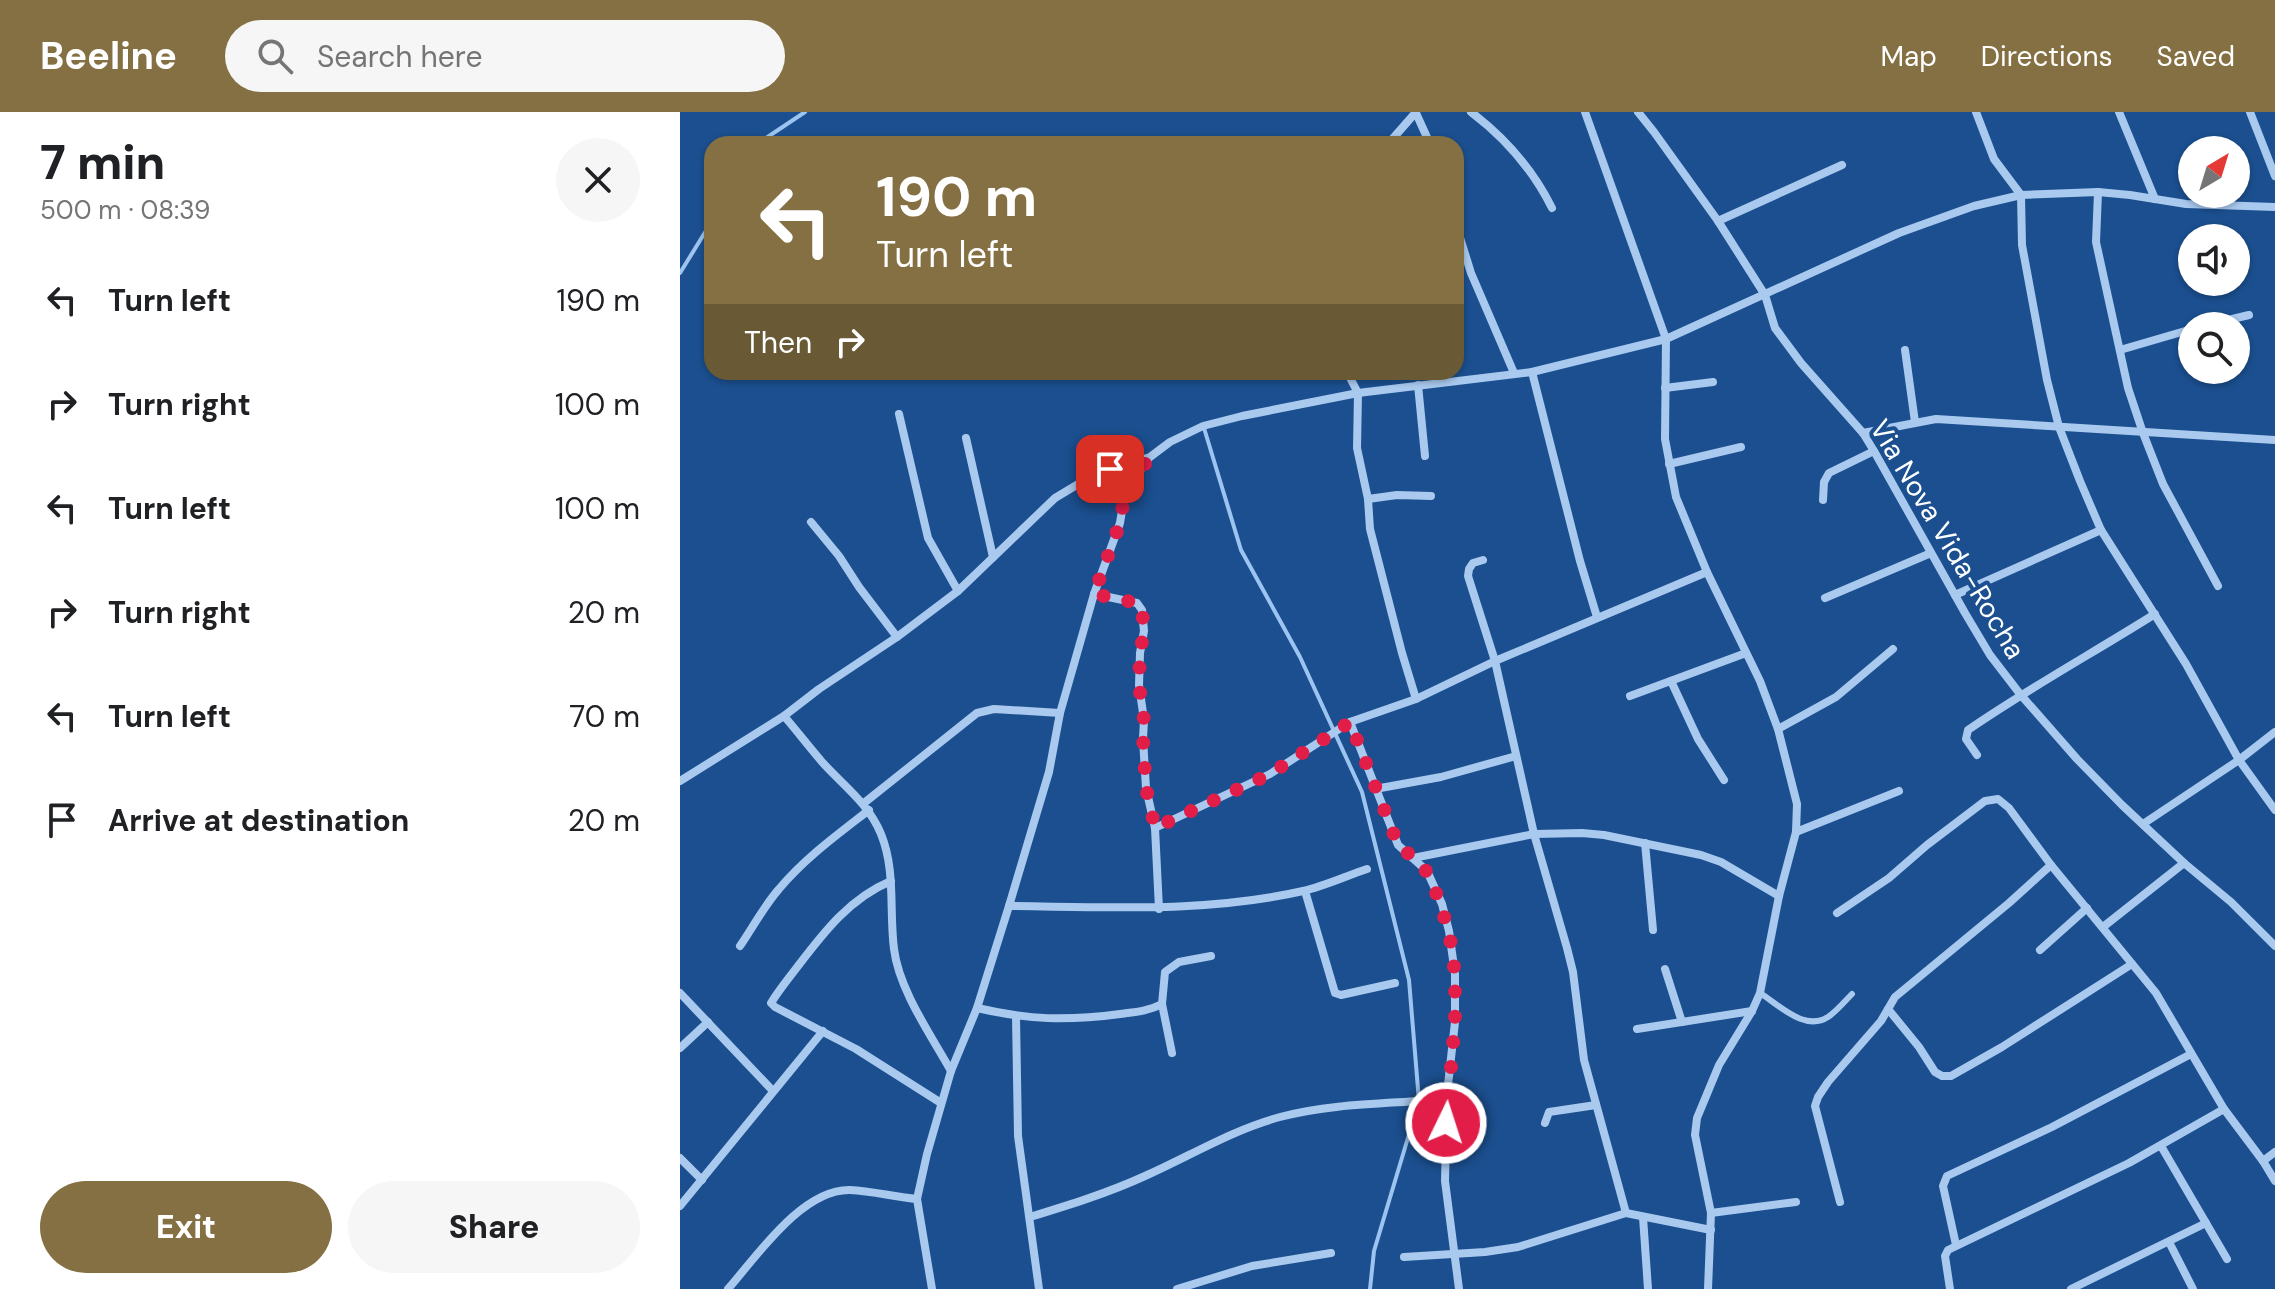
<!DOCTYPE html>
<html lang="en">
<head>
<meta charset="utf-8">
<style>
  body { margin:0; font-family:"DM Sans",sans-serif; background:#f6f6f6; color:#202124; height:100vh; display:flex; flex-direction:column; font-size:30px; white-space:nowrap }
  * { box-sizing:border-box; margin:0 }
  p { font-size:26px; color:#757577 }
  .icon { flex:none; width:44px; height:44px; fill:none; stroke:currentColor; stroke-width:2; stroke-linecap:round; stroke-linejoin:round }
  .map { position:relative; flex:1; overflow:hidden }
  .panel { display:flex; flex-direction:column; background:#fff; width:680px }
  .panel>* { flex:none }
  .guide { position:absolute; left:24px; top:24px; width:760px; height:244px; border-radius:24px; box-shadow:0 2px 6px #0004; background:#847042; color:#fff; overflow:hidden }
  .needle { width:52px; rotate:38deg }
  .controls { position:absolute; left:1498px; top:24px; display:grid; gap:16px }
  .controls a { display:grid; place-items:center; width:72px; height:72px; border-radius:50%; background:#fff; box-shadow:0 2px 6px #0004; font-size:40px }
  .pin { position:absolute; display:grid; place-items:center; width:68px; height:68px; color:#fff; margin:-34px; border-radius:16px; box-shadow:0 4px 12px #0006 }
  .me { position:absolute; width:88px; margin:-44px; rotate:4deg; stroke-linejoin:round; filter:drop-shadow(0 0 6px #0008) }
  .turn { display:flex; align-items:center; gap:28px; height:168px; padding:0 40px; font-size:36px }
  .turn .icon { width:104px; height:104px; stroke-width:2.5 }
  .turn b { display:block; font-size:56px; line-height:68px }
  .then { display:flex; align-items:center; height:76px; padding:0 40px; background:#0003; gap:16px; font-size:30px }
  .round { display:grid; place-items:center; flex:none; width:84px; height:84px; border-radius:42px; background:#f6f6f6 }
  .summary { display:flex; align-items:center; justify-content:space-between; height:136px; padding:0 40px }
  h1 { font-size:48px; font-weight:800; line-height:60px }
  .primary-button { display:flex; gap:16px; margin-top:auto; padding:16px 40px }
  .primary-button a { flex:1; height:92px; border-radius:48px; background:#847042; color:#fff; font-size:32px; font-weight:800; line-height:92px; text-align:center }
  .primary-button a+a { background:#f6f6f6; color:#202124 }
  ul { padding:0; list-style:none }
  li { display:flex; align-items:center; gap:24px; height:104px; padding:0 40px }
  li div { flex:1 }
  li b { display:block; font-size:30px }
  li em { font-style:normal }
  header { display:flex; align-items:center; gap:48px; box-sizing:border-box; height:112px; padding:0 40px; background:#847042; color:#fff }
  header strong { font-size:38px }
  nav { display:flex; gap:44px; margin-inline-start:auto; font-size:28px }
  .search { width:560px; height:72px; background:#f6f6f6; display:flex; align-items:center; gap:20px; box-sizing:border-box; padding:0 28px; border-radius:44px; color:#757577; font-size:30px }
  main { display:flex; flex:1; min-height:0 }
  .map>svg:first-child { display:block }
</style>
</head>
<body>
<header>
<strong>Beeline</strong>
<div class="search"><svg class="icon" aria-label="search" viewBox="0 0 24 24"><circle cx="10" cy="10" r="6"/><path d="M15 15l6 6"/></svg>Search here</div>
<nav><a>Map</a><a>Directions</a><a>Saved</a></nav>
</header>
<main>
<section class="panel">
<div class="summary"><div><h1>7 min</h1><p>500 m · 08:39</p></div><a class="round"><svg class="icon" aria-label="close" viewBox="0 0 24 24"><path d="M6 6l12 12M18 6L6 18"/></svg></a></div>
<ul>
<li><svg class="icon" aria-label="left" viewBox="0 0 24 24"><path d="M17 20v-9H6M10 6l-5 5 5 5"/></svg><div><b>Turn left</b></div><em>190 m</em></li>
<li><svg class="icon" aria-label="right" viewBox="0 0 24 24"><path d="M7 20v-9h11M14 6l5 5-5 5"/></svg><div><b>Turn right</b></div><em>100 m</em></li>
<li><svg class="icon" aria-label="left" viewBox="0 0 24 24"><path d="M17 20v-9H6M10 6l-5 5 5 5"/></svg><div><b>Turn left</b></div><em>100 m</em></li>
<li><svg class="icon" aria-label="right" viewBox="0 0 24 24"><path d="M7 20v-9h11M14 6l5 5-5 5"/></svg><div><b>Turn right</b></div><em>20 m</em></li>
<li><svg class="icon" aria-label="left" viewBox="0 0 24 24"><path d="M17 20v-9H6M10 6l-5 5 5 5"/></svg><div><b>Turn left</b></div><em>70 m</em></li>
<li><svg class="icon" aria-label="arrive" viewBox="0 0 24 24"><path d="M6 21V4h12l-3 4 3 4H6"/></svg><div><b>Arrive at destination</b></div><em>20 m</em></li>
</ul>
<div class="primary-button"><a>Exit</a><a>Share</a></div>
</section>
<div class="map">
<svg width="1595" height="1177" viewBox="0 0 1595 1177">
  <rect width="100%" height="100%" fill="#1b4f8f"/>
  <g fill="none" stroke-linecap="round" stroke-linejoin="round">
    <!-- stream -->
    <g stroke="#9cc4f0" stroke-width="4">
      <path d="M 80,32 L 83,28 L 125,0"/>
      <path d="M 0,161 L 32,109"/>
      <path d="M 524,316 L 561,438 L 620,545 L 682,680 L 729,868 L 739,989 L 694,1139 L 690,1177"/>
    </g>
    <!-- service -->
    <path stroke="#a9c9ee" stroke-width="6" d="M 1080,881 C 1099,893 1125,920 1148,905 C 1157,899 1165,889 1172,882"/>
    <!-- minor -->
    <g stroke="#a9c9ee" stroke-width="8">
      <path d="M 791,0 C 824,25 853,58 872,96"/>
      <path d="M 905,0 L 986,227 L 985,327 L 996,385 L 1027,460 L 1080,569 L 1098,617 L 1117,692 L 1116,720 L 1099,784 L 1080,881 L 1072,899 L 1039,953 L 1017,1006 L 1015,1023 L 1031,1101 L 1028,1177"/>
      <path d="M 958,0 L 974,20 L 1038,109 L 1085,183 L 1095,216 L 1121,251 L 1183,321 L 1194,339 L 1285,501 L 1310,543 L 1340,582 L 1397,647 L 1442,693 L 1504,751 L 1551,790 L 1595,834"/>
      <path d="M 1296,0 L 1314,47 L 1341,83 L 1342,133 L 1367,268 L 1379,315 L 1400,369 L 1421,418 L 1506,552 L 1559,648 L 1595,698"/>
      <path d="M 1439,0 L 1475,87"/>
      <path d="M 1570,0 L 1595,64"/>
      <path d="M 736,1 L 750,32"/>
      <path d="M 708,32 L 736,0"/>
      <path d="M 1418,80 L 1416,130 L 1448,276 L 1463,321 L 1483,372 L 1538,474"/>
      <path d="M 1038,109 L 1162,53"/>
      <path d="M 776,113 L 791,161 L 834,261"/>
      <path d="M 1523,214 L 1569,203"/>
      <path d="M 1225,238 L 1235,310"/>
      <path d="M 1440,238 L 1512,217"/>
      <path d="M 667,260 L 678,281 L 677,336 L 688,387 L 690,417 L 722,541 L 736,587"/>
      <path d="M 852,260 L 900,449 L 917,505"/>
      <path d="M 738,273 L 745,344"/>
      <path d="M 985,276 L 1033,270"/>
      <path d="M 219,302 L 248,426 L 278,479"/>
      <path d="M 1183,321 L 1256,307 L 1595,328"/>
      <path d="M 286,326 L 313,445"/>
      <path d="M 989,352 L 1061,335"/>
      <path d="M 688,387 L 717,383 L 751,384"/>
      <path d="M 1143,388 L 1144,370 L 1149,361 L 1194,339"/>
      <path d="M 131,410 L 159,444 L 179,475 L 217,525"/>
      <path d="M 803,448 L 793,451 L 789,457 L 788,464 L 815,549 L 854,722 L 902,721 L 924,723 L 1021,743 L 1041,750 L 1099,784"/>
      <path d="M 414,482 L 457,491 L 462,498 L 464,519 L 460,541 L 459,573 L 464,608 L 463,627 L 466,676 L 475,716 L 479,797"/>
      <path d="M 1275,483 L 1421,418"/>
      <path d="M 1145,486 L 1251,441"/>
      <path d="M 991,569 L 1018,627 L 1044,668"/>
      <path d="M 950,584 L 1066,541"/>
      <path d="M 104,604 C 117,619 130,636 143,651 C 164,674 189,692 201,722 C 216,759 209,798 214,837 C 219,878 251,923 271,959"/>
      <path d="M 670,610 L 718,733 L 747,759 L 762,792 L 769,819 L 775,862 L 775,910 L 767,982 L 765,1069 L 779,1177"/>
      <path d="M 1098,617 L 1156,585 L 1213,537"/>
      <path d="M 1297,643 L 1286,627 L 1288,618 C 1349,576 1413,541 1475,502"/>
      <path d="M 0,669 L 104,604 L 139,577 L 217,525 L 278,479 L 375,386 L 405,368 L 430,357 L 470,345 L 490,330 L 523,314 L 562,304 L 678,281 L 852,260 L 986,227 L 1219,121 L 1294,94 L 1341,83 L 1418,80 L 1450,83 L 1506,92 L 1595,95"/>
      <path d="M 695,677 L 761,665 L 836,644"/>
      <path d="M 184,691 L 297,601 L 314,597 L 380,601"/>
      <path d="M 1463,712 L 1559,648 L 1595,620"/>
      <path d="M 475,716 L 590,662 L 670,610 L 736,587 L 815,549 L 1027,460"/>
      <path d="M 1116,720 L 1219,679"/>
      <path d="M 965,731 L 973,818"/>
      <path d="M 733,746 L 854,722 L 887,836 L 893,860 L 904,948 L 946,1101"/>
      <path d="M 211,769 C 170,786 144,820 118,854 C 109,866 99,878 91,891 L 95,895 L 176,937 L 261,991"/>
      <path d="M 625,779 L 655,881 L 661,883 L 715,871"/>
      <path d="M 329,794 C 427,795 526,801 623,779 C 645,774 666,764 687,757"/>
      <path d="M 1157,801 L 1209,766 L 1247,733 L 1305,689 L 1318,687 L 1329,696 L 1371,753 L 1476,881 L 1544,997 L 1583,1049 L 1595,1069"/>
      <path d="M 1423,815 L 1504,751"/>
      <path d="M 60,834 C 73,815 84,794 99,777 C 125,746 157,723 189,698"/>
      <path d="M 1360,838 L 1407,796"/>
      <path d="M 985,857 L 1002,910"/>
      <path d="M 0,881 L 93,979"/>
      <path d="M 482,892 L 492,941"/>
      <path d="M 297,896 C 349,908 387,909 440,902 C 455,900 469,899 482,892 L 485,860 L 499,850 L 531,844"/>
      <path d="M 1208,897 L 1239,935 L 1255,960 L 1262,964 L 1271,964 L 1322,935 L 1452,852"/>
      <path d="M 336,905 L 338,1024 L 359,1177"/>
      <path d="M 957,917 L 1072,899"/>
      <path d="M 0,936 L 28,910"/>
      <path d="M 865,1011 L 869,1000 L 916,993"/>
      <path d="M 1481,1034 L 1547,1147"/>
      <path d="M 0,1046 L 22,1068"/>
      <path d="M 1583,1049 L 1595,1040"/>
      <path d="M 1160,1090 L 1135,994 L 1138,985 L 1148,970 L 1201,909 L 1215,885 L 1329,791 L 1371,753"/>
      <path d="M 0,1094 L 143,919"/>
      <path d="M 1031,1101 L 1116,1090"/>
      <path d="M 350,1105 C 389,1093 428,1081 465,1064 C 510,1044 552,1018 600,1005 C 645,993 692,992 739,989"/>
      <path d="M 963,1105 L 968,1177"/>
      <path d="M 1489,1130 L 1513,1177"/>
      <path d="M 1276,1133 L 1263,1074 L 1267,1064 L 1372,1015 L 1511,942"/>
      <path d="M 724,1145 L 805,1140 L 838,1135 L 946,1101 L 1031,1118"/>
      <path d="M 48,1177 C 77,1144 122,1077 170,1078 C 192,1079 215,1085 237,1087"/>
      <path d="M 252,1177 L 237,1087 L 247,1042 L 271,959 L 297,896 L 329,794 L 369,660 L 380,601 L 414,482 L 440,411 L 445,380 L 469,346"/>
      <path d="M 497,1177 L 572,1154 L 651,1141"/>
      <path d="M 1270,1177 L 1265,1144 L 1268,1138 L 1449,1051 L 1544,997"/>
      <path d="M 1391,1177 L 1526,1111"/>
    </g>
  </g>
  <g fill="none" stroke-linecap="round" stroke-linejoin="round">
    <!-- route -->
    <path stroke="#e11d48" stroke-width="14" stroke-dasharray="0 25.2" d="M 430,357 L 470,345 L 445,380 L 440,411 L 414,482 L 457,491 L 462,498 L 464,519 L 460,541 L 459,573 L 464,608 L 463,627 L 466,676 L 475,716 L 590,662 L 670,610 L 718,733 L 741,752 L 751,766 L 769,819 L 775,862 L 775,910 L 766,1011"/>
  </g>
  <g text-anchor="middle" stroke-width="8" stroke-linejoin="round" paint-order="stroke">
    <!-- street labels -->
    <g font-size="28" fill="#fff" stroke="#1b4f8f">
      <text transform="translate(1268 427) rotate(59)" y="10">Via Nova Vida-Rocha</text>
    </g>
  </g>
</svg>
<div class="controls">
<a><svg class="needle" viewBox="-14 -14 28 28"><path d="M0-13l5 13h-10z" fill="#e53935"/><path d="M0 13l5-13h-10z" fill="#757577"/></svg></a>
<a><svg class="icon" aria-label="sound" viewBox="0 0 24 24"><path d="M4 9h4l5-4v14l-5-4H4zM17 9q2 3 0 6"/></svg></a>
<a><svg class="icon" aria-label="search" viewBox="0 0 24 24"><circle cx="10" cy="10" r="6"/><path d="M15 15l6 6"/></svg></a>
</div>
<div class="pin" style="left:430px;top:357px;background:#d93025"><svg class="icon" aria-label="arrive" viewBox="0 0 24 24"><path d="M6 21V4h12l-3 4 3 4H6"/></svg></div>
<svg class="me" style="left:766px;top:1011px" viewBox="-20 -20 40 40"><circle r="17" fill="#e11d48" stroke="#fff" stroke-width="3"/><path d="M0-11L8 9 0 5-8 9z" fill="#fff"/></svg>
<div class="guide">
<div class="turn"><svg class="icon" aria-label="left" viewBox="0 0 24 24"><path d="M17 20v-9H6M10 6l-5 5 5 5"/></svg><div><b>190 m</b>Turn left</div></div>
<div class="then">Then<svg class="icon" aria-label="right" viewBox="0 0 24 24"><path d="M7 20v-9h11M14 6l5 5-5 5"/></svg></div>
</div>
</div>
</main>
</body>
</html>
